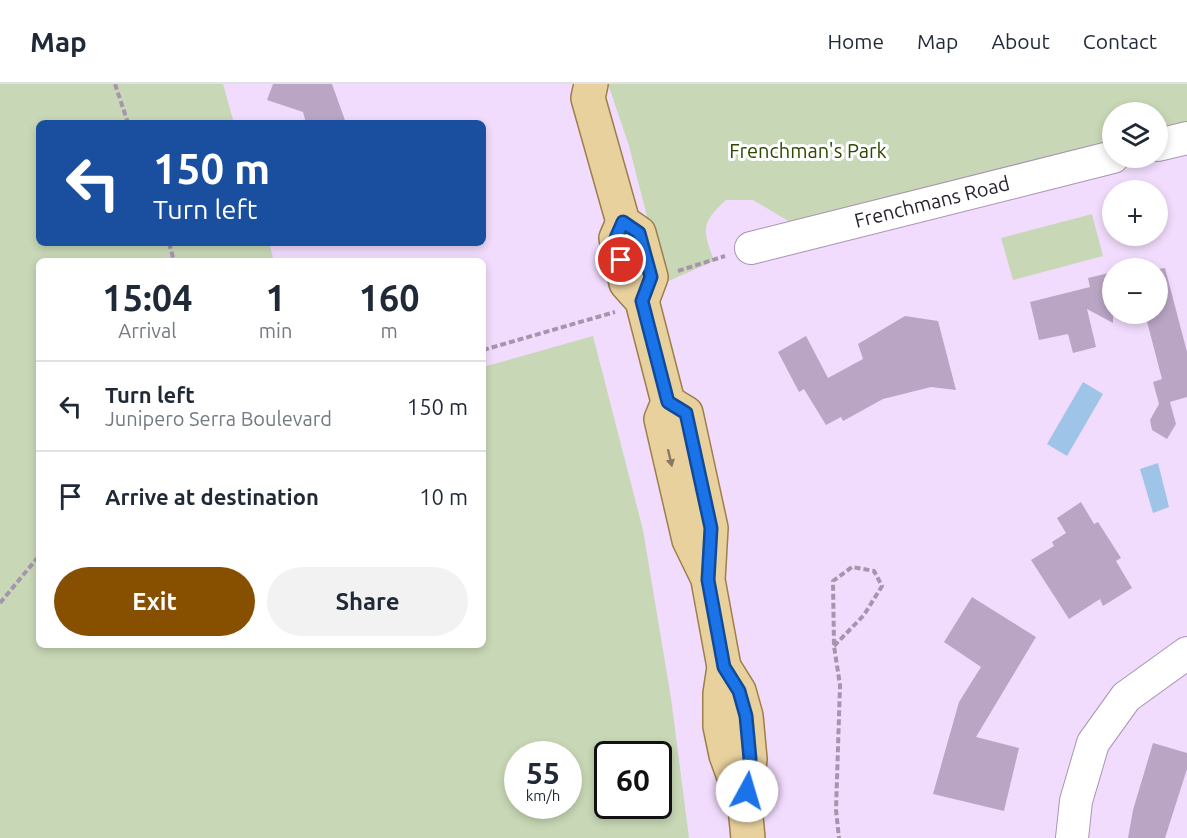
<!DOCTYPE html>
<html lang="en">
<head>
<meta charset="utf-8">
<style>
  body { margin:0; font-family:Ubuntu,sans-serif; background:#f2f2f3; color:#1f2937; height:100vh; display:flex; flex-direction:column; font-size:22px; white-space:nowrap }
  * { box-sizing:border-box; margin:0 }
  p { font-size:20px; color:#747a83 }
  .icon { flex:none; width:33px; height:33px; fill:none; stroke:currentColor; stroke-width:2; stroke-linecap:round; stroke-linejoin:round }
  .map { position:relative; flex:1; overflow:hidden }
  .details { position:absolute; left:36px; top:174px; width:450px; height:390px; display:flex; flex-direction:column; background:#fff; border-radius:9px; box-shadow:0 3px 9px #0003 }
  .details>* { flex:none }
  .hud { position:absolute; left:36px; top:36px; width:450px; height:126px; border-radius:9px; box-shadow:0 3px 9px #0003; background:#1a4fa0; color:#fff; overflow:hidden }
  .fabs { position:absolute; left:1102px; top:18px; display:grid; gap:12px }
  .fabs a { display:grid; place-items:center; width:66px; height:66px; border-radius:50%; background:#fff; box-shadow:0 3px 9px #0003; font-size:30px }
  .speed { position:absolute; left:504px; top:657px; display:flex; gap:12px; font-size:30px; font-weight:700; text-align:center }
  .speed>* { display:grid; place-content:center; width:78px; height:78px; border-radius:50%; background:#fff; box-shadow:0 3px 9px #0003; line-height:1 }
  .speed small { font-size:15px; font-weight:400 }
  .speed .limit { border:3px solid #111; border-radius:9px; background:#fff; color:#111 }
  .pin { position:absolute; display:grid; place-items:center; width:51px; height:51px; color:#fff; margin:-26px; border:3px solid #fff; border-radius:50%; box-shadow:0 2px 6px #0007 }
  .me { position:absolute; width:66px; margin:-33px; rotate:6deg; stroke-linejoin:round; filter:drop-shadow(0 0 4px #0008) }
  .turn { display:flex; align-items:center; gap:21px; height:126px; padding:0 18px; font-size:27px }
  .turn .icon { width:78px; height:78px; stroke-width:2.5 }
  .turn b { display:block; font-size:42px; line-height:51px }
  .eta { display:flex; justify-content:space-evenly; align-items:center; height:102px; text-align:center }
  .eta b { font-size:36px; font-weight:700; line-height:42px }
  .button { display:flex; gap:12px; margin-top:auto; padding:12px 18px }
  .button a { flex:1; height:69px; border-radius:36px; background:#874f00; color:#fff; font-size:24px; font-weight:700; line-height:69px; text-align:center }
  .button a+a { background:#f2f2f3; color:#1f2937 }
  ul { padding:0; list-style:none }
  li { display:flex; align-items:center; gap:18px; height:90px; padding:0 18px; border-top:2px solid #e0e1e3 }
  li div { flex:1 }
  li b { display:block; font-size:22px }
  li em { font-style:normal }
  header { display:flex; align-items:center; gap:36px; box-sizing:border-box; height:84px; padding:0 30px; background:#fff; border-bottom:2px solid #e0e1e3 }
  header strong { font-size:28px }
  nav { display:flex; gap:33px; margin-inline-start:auto; font-size:21px }
  .map>svg:first-child { display:block }
</style>
</head>
<body>
<header>
<strong>Map</strong>
<nav><a>Home</a><a>Map</a><a>About</a><a>Contact</a></nav>
</header>
<div class="map">
<svg width="1187" height="754" viewBox="0 0 1187 754">
  <rect width="100%" height="100%" fill="#f2dcfd"/>
  <!-- green -->
  <g fill="#c8d8b6" fill-rule="evenodd">
    <path d="M 0,0 L 223,0 L 234,39 L 39,39 L 39,159 L 269,159 L 274,177 L 39,177 L 39,561 L 483,561 L 483,283 L 593,252 L 643,446 L 671,614 L 689,754 L 0,754 ZM 518,670 L 568,670 L 568,722 L 518,722 ZM 608,670 L 658,670 L 658,722 L 608,722 Z"/>
    <path d="M 608,0 L 1187,0 L 1187,40 L 1158,47 L 1158,28 L 1113,28 L 1113,59 L 795,141 L 753,116 L 726,116 C 700,140 703,145 714,177 L 664,199 L 629,62 Z"/>
    <path d="M 1092,130 L 1103,172 L 1013,196 L 1001,154 Z"/>
  </g>
  <!-- water -->
  <g fill="#9ec4e8">
    <path d="M 1083,298 L 1103,310 L 1067,372 L 1047,360 Z"/>
    <path d="M 1158,379 L 1169,423 L 1153,429 L 1140,385 Z"/>
  </g>
  <!-- building -->
  <g fill="#baa5c5">
    <path d="M 273,0 L 332,0 L 346,39 L 306,39 L 303,28 L 267,16 Z"/>
    <path d="M 1165,184 L 1187,268 L 1187,313 L 1170,318 L 1176,340 L 1167,355 L 1152,346 L 1150,336 L 1159,320 L 1153,298 L 1162,295 L 1145,230 L 1158,230 L 1158,185 Z"/>
    <path d="M 1113,188 L 1113,239 L 1087,225 L 1096,263 L 1073,269 L 1068,250 L 1039,256 L 1030,218 L 1090,203 L 1088,194 Z"/>
    <path d="M 905,232 L 938,237 L 956,306 L 931,303 L 883,315 L 843,337 L 841,333 L 826,341 L 804,305 L 799,308 L 778,268 L 806,252 L 828,294 L 863,275 L 858,260 Z"/>
    <path d="M 1081,418 L 1094,440 L 1098,438 L 1121,474 L 1116,477 L 1132,504 L 1103,522 L 1100,515 L 1069,535 L 1031,476 L 1054,462 L 1052,458 L 1066,449 L 1057,434 Z"/>
    <path d="M 972,513 L 1036,553 L 976,653 L 1019,664 L 1004,727 L 933,710 L 959,618 L 981,583 L 944,558 Z"/>
    <path d="M 1153,659 L 1187,669 L 1187,685 L 1165,754 L 1128,754 L 1133,726 Z"/>
  </g>
  <g fill="none" stroke-linecap="round" stroke-linejoin="round">
    <defs>
      <g id="street">
        <path d="M 1158,61 L 1187,54"/>
        <path d="M 751,164 L 1113,73"/>
        <path d="M 1072,754 L 1076,717 L 1093,659 L 1126,613 L 1187,569"/>
      </g>
      <g id="primary">
        <path d="M 591,0 L 588,14 L 623,138 L 639,149 L 651,193 L 642,217"/>
        <path d="M 623,138 L 616,154 L 626,199 L 642,217 L 668,318 L 661,335 L 689,456 L 706,491"/>
        <path d="M 668,318 L 686,329 L 711,444 L 708,496 L 724,583 L 720,610 L 720,642 L 726,671 L 745,723"/>
        <path d="M 724,583 L 739,607 L 746,632 L 750,675 L 745,723 L 748,754"/>
      </g>
    </defs>
    <!-- street casing -->
    <use href="#street" stroke="#a894b3" stroke-width="34"/>
    <!-- primary casing -->
    <use href="#primary" stroke="#9b7f4c" stroke-width="36"/>
    <!-- path -->
    <g stroke="#a695ae" stroke-width="4" stroke-dasharray="6 3" stroke-linecap="butt">
      <path d="M 115,0 L 128,39"/>
      <path d="M 169,159 L 174,177"/>
      <path d="M 678,187 L 725,172"/>
      <path d="M 483,266 L 615,228"/>
      <path d="M 0,519 L 39,472"/>
      <path d="M 834,562 L 864,531 L 882,502 L 874,487 L 852,483 L 833,497 L 834,562 L 840,601 L 836,726 L 839,754"/>
    </g>
    <!-- street -->
    <use href="#street" stroke="#fff" stroke-width="32"/>
    <!-- primary -->
    <use href="#primary" stroke="#e9d19e" stroke-width="33"/>
  </g>
  <!-- one-way arrows -->
  <defs><path id="oneway-solid" d="M-6-.8H1V-3.2L6.5 0L1 3.2V.8H-6Z" transform="scale(1.5)"/></defs>
  <use fill="#887864" href="#oneway-solid" transform="translate(670 374) rotate(77)"/>
  <g fill="none" stroke-linecap="round" stroke-linejoin="round">
    <defs>
      <path id="route" d="M 621,176 L 616,154 L 623,138 L 639,149 L 651,193 L 642,217 L 668,318 L 686,329 L 711,444 L 708,496 L 724,583 L 739,607 L 746,632 L 750,675 L 747,707"/>
    </defs>
    <!-- route casing -->
    <use href="#route" stroke="#114b97" stroke-width="15"/>
    <!-- route -->
    <use href="#route" stroke="#1a73e8" stroke-width="10"/>
  </g>
  <g text-anchor="middle" stroke-width="6" stroke-linejoin="round" paint-order="stroke">
    <!-- park labels -->
    <g font-size="20" fill="#304801" stroke="#fff">
      <text x="808" y="74">Frenchman's Park</text>
    </g>
    <!-- street labels -->
    <g font-size="20" fill="#271f2b" stroke="#fff">
      <text transform="translate(932 118) rotate(-14)" y="7">Frenchmans Road</text>
    </g>
  </g>
</svg>
<div class="fabs">
<a><svg class="icon" aria-label="layers" viewBox="0 0 24 24"><path d="M12 4l9 5-9 5-9-5zM3 14l9 5 9-5"/></svg></a>
<a>+</a>
<a>−</a>
</div>
<div class="speed"><div>55<small>km/h</small></div><div class="limit">60</div></div>
<div class="pin" style="left:621px;top:176px;background:#d93025"><svg class="icon" aria-label="arrive" viewBox="0 0 24 24"><path d="M6 21V4h12l-3 4 3 4H6"/></svg></div>
<svg class="me" style="left:747px;top:707px" viewBox="-20 -20 40 40"><circle r="19" fill="#fff"/><path d="M0-13L10 11 0 6-10 11z" fill="#1a73e8"/></svg>
<div class="hud">
<div class="turn"><svg class="icon" aria-label="left" viewBox="0 0 24 24"><path d="M17 20v-9H6M10 6l-5 5 5 5"/></svg><div><b>150 m</b>Turn left</div></div>
</div>
<section class="details">
<div class="eta">
<div><b>15:04</b><p>Arrival</p></div>
<div><b>1</b><p>min</p></div>
<div><b>160</b><p>m</p></div>
</div>
<ul>
<li><svg class="icon" aria-label="left" viewBox="0 0 24 24"><path d="M17 20v-9H6M10 6l-5 5 5 5"/></svg><div><b>Turn left</b><p>Junipero Serra Boulevard</p></div><em>150 m</em></li>
<li><svg class="icon" aria-label="arrive" viewBox="0 0 24 24"><path d="M6 21V4h12l-3 4 3 4H6"/></svg><div><b>Arrive at destination</b></div><em>10 m</em></li>
</ul>
<div class="button"><a>Exit</a><a>Share</a></div>
</section>
</div>
</body>
</html>
